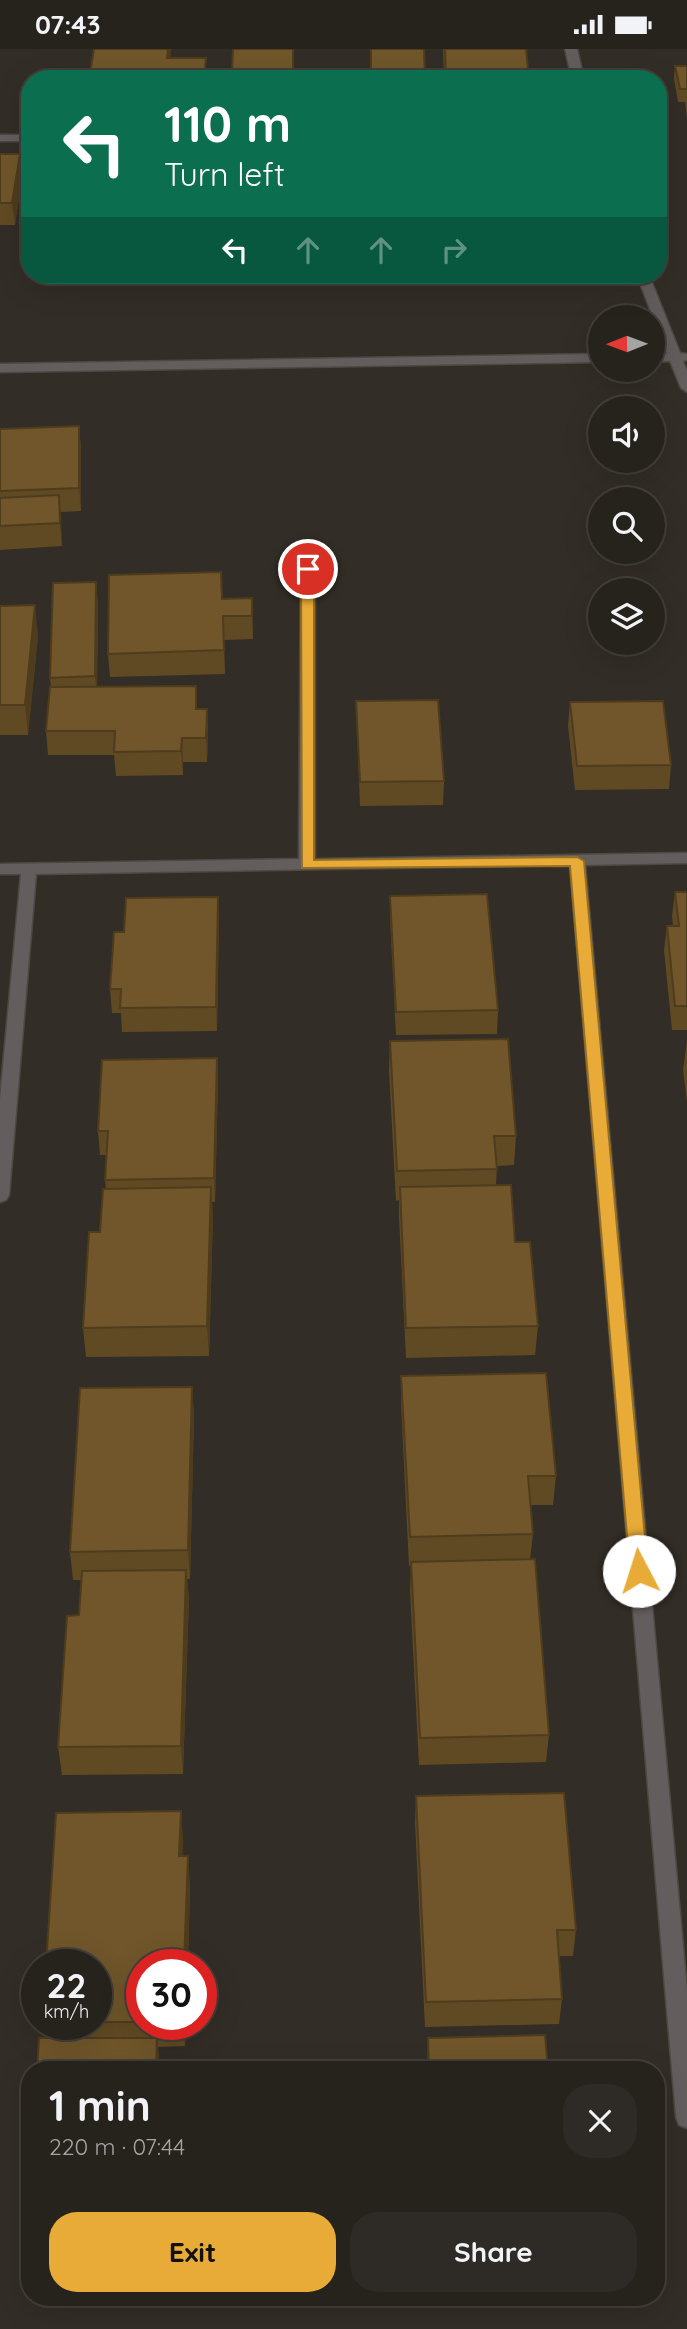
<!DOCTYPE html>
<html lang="en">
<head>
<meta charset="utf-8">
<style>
  body { margin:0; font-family:Quicksand,sans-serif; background:#2e2a25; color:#f1f3f6; height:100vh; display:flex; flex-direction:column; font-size:26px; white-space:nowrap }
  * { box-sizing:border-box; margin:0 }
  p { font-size:23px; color:#a4a4a3 }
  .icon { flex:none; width:38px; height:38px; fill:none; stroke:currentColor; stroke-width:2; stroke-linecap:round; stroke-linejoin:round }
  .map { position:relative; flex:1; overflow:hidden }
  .details { position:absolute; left:21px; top:2012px; width:644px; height:245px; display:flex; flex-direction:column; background:#26221c; border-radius:28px; box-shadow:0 7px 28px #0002,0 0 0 2px #423f3b }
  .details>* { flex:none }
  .top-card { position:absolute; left:21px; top:21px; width:646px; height:214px; border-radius:28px; box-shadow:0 7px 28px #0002,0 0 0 2px #423f3b; background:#0b6e4f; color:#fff; overflow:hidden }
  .needle { width:46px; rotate:269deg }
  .fabs { position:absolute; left:588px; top:256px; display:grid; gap:14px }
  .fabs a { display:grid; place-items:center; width:77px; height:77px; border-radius:50%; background:#26221c; box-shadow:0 7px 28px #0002,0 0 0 2px #423f3b; font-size:35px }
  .speed { position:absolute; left:21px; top:1900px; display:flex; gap:14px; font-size:35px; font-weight:700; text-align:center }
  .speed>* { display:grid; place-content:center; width:91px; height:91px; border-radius:50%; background:#26221c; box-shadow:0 7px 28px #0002,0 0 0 2px #423f3b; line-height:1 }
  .speed small { font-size:18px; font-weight:400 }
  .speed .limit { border:10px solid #d22; background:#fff; color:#111 }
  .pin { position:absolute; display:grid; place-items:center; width:60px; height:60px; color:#fff; margin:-30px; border:4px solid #fff; border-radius:50%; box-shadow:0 2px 7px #0007 }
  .me { position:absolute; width:77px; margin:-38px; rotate:355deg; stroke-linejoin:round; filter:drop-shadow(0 0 5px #0008) }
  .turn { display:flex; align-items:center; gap:24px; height:147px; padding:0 28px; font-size:32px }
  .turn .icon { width:91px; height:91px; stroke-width:2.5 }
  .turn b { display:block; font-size:49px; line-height:60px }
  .lanes { display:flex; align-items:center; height:66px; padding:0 28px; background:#0003; justify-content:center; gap:35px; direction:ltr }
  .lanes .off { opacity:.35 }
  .round { display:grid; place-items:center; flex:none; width:74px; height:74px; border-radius:28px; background:#2e2a25 }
  .headline { display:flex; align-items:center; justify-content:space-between; height:119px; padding:0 28px }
  h1 { font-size:42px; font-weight:700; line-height:52px }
  .primary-button { display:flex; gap:14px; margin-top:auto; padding:14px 28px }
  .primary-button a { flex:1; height:80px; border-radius:28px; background:#e8ab37; color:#111; font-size:28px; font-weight:700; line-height:80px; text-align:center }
  .primary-button a+a { background:#2e2a25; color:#f1f3f6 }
  .status { display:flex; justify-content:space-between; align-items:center; height:49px; padding:0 35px; background:#26221c; direction:ltr }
  .status svg { height:19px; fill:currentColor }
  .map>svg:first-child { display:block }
</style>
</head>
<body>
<div class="status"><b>07:43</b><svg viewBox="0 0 49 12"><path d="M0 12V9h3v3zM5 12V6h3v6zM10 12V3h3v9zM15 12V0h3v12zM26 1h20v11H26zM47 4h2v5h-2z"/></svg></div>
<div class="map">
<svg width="687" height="2280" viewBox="0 0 687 2280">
  <rect width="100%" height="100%" fill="#322d26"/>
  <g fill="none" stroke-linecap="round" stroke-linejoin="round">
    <defs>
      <g id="minor">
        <path d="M 565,0 L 577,0 L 584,30 L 572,30 Z"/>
        <rect x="0" y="86" width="30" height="6"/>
        <path d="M 637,226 L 649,226 L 680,304 L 687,305 L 687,311 L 683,312 L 687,322 L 687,343 L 681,339 L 670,312 L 653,313 L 653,305 L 667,305 Z"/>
        <path d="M 600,305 L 600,313 L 0,323 L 0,315 Z"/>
        <path d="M 308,516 L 315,520 L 315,810 L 687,804 L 687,814 L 585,816 L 687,1942 L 687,2079 L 679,2076 L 676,2068 L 570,816 L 36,825 L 9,1146 L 6,1151 L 0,1153 L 0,1050 L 21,825 L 0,825 L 0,815 L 299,810 L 301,520 Z"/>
      </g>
    </defs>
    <!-- minor casing -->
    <use href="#minor" stroke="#4d4841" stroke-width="3"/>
    <!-- minor -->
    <use href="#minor" fill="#635e5d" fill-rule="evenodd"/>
  </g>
  <!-- wall -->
  <g fill="#604a24">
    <path d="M 94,0 L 171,0 L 170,9 L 206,30 L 90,30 L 90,24 Z"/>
    <path d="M 233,0 L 293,0 L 293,30 L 232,30 Z"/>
    <path d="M 443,0 L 526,0 L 529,30 L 444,30 Z"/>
    <path d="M 675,17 L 687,17 L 687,70 L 685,53 L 678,53 L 674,29 Z"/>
    <path d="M 0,105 L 20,105 L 22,127 L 15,176 L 0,176 Z"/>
    <path d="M 79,377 L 81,400 L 81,462 L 60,463 L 62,497 L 0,501 L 0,380 Z"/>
    <path d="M 96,533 L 98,557 L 97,638 L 198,660 L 207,660 L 208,684 L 207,713 L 183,713 L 183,726 L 116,727 L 114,706 L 48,706 L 46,682 L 51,638 L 50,629 Z"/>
    <path d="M 252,549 L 253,590 L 224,591 L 225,625 L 110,628 L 108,605 L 222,550 Z"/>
    <path d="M 0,557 L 38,586 L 28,686 L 0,686 Z"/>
    <path d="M 356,652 L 444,732 L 443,756 L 360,757 Z"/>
    <path d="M 570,653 L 671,716 L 669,740 L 575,741 L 568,677 Z"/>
    <path d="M 675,843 L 687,843 L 687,981 L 672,981 L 664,901 L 667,877 L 673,877 L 672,867 Z"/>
    <path d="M 390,847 L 498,961 L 497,985 L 396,986 L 390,870 Z"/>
    <path d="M 218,848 L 219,872 L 217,982 L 122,983 L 121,964 L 112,964 L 110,940 L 124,883 Z"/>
    <path d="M 390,992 L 516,1087 L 514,1116 L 497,1117 L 496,1136 L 515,1193 L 538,1277 L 535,1306 L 406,1309 L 399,1168 L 399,1151 L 396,1152 L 389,1022 Z"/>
    <path d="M 687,992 L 687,1053 L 683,1021 Z"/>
    <path d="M 217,1009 L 218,1033 L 215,1153 L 212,1153 L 213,1168 L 209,1307 L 86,1308 L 83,1279 L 100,1183 L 106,1140 L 105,1131 L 106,1106 L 100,1106 L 98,1082 Z"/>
    <path d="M 401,1327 L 556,1427 L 553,1456 L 530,1456 L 533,1485 L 530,1511 L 549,1686 L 546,1713 L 419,1716 L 410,1542 L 411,1517 L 409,1517 L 401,1356 Z"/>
    <path d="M 192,1338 L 194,1367 L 190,1530 L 187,1530 L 189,1549 L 183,1725 L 62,1726 L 58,1698 L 79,1566 L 81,1531 L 73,1531 L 70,1503 Z"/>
    <path d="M 416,1747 L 576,1881 L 573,1907 L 559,1907 L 562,1950 L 559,1975 L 425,1978 L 415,1774 Z"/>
    <path d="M 183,1789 L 182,1807 L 190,1834 L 188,1916 L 142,1916 L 142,1976 L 186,1976 L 185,1997 L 158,1998 L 159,2014 L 45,1989 L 42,1976 L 96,1976 L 96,1916 Z"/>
    <path d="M 428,1989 L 548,2021 L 427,2021 Z"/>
    <path d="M 30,2130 L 30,2234 L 25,2211 Z"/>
  </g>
  <!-- shaded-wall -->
  <g fill="#4e3c1d">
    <path d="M 168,0 L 171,0 L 168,30 L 167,9 Z"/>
    <path d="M 206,9 L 206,30 L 204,30 Z"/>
    <path d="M 20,105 L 22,127 L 15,176 L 12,154 Z"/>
    <path d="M 79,377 L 81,400 L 81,462 L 79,439 Z"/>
    <path d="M 59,446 L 61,469 L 62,497 L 60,474 Z"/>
    <path d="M 96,533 L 98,557 L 97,651 L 95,627 Z"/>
    <path d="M 35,556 L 38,586 L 28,686 L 25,656 Z"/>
    <path d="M 207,660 L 208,684 L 207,713 L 206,689 Z"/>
    <path d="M 182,689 L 183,713 L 183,726 L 181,702 Z"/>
    <path d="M 218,848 L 219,872 L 217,982 L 216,958 Z"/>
    <path d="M 217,1009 L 218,1033 L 215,1153 L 214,1129 Z"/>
    <path d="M 211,1138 L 213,1168 L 209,1307 L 207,1277 Z"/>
    <path d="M 192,1338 L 194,1367 L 190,1530 L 188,1501 Z"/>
    <path d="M 186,1521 L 189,1549 L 183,1725 L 181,1697 Z"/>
    <path d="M 181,1762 L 183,1789 L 182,1834 L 179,1807 Z"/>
    <path d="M 188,1807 L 190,1834 L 188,1916 L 184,1916 Z"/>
    <path d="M 183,1976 L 186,1976 L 185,1997 Z"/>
    <path d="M 157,1989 L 159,2014 L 159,2021 L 156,2021 Z"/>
  </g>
  <!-- building -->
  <g fill="#70562a" stroke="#4e3c1d" stroke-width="2">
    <path d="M 94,0 L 168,0 L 167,9 L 206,9 L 204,30 L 112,30 L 113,24 L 90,24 Z"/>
    <path d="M 233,0 L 293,0 L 293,23 L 232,23 Z"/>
    <path d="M 371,0 L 424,0 L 425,30 L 371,30 Z"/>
    <path d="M 445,0 L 526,0 L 529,30 L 446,30 Z"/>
    <path d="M 675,17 L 687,17 L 687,40 L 680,40 Z"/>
    <path d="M 0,105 L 20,105 L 12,154 L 0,154 Z"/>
    <path d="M 79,377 L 79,439 L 0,442 L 0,380 Z"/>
    <path d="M 59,446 L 60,474 L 0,477 L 0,449 Z"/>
    <path d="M 221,523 L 222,550 L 252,549 L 252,567 L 223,567 L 224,601 L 108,605 L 109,526 Z"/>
    <path d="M 96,533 L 95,627 L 50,629 L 53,534 Z"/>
    <path d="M 35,556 L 25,656 L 0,656 L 0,557 Z"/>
    <path d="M 196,637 L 196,660 L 207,660 L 206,689 L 182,689 L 181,702 L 114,703 L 115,682 L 46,682 L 50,638 Z"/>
    <path d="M 438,651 L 444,732 L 360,733 L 356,652 Z"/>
    <path d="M 663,652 L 671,716 L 577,717 L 570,653 Z"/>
    <path d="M 675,843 L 687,843 L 687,957 L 675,957 L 667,877 L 679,877 Z"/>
    <path d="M 487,845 L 498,961 L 396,963 L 390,847 Z"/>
    <path d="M 218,848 L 216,958 L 120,959 L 121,940 L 110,940 L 114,883 L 124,883 L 126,849 Z"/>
    <path d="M 508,990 L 516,1087 L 494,1087 L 497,1120 L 397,1122 L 390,992 Z"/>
    <path d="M 217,1009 L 214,1129 L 105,1131 L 108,1082 L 98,1082 L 102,1011 Z"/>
    <path d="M 511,1136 L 515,1193 L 530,1193 L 538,1277 L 406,1279 L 400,1138 Z"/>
    <path d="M 211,1138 L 207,1277 L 83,1279 L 89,1183 L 100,1183 L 103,1140 Z"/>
    <path d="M 546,1324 L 556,1427 L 528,1427 L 533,1485 L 410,1488 L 401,1327 Z"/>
    <path d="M 192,1338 L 188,1501 L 70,1503 L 80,1339 Z"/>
    <path d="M 535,1510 L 549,1686 L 420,1689 L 411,1513 Z"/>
    <path d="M 186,1521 L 181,1697 L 58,1698 L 67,1567 L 79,1566 L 82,1522 Z"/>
    <path d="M 564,1744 L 576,1881 L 557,1881 L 562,1950 L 426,1953 L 416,1747 Z"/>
    <path d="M 181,1762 L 179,1807 L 188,1807 L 184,1916 L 142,1916 L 142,1973 L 96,1973 L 96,1916 L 46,1916 L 56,1764 Z"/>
    <path d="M 545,1986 L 548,2021 L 429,2021 L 428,1989 Z"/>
    <path d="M 39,1989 L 157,1989 L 156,2021 L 37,2021 Z"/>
    <path d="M 30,2130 L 30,2211 L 25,2211 Z"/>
  </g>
  <!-- route -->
  <path fill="#e8ab37" stroke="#976f24" stroke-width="2" d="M 308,516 L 314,520 L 314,811 L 577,808 L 584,812 L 648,1522 L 645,1527 L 639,1529 L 633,1527 L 630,1522 L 570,817 L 302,819 L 301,520 Z"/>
</svg>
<div class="fabs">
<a><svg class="needle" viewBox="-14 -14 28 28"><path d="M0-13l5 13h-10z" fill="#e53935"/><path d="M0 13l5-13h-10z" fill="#a4a4a3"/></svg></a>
<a><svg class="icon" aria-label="sound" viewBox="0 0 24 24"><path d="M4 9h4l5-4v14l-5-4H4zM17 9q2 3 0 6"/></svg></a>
<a><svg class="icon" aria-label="search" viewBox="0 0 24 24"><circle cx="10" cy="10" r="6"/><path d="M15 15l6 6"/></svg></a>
<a><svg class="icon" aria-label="layers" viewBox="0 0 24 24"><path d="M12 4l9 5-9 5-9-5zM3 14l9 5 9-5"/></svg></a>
</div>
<div class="speed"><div>22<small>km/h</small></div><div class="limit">30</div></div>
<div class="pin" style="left:308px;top:520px;background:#d93025"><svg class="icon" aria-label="arrive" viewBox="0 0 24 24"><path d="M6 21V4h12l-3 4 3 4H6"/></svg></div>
<svg class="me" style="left:639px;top:1522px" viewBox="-20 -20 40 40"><circle r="19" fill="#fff"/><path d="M0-13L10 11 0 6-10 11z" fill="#e8ab37"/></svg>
<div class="top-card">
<div class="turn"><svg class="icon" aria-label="left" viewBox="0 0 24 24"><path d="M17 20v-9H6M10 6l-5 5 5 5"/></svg><div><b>110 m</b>Turn left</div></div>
<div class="lanes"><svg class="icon" aria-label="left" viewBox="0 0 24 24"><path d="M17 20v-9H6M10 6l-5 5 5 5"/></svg><svg class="icon off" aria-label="ahead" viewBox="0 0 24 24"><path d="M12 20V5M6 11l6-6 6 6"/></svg><svg class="icon off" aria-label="ahead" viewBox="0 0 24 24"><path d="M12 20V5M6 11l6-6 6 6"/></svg><svg class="icon off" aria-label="right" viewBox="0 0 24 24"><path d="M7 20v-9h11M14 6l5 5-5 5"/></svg></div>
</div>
<section class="details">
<div class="headline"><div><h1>1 min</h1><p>220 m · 07:44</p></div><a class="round"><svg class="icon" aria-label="close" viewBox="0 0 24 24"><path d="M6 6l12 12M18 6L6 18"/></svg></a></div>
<div class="primary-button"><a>Exit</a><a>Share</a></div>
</section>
</div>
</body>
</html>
